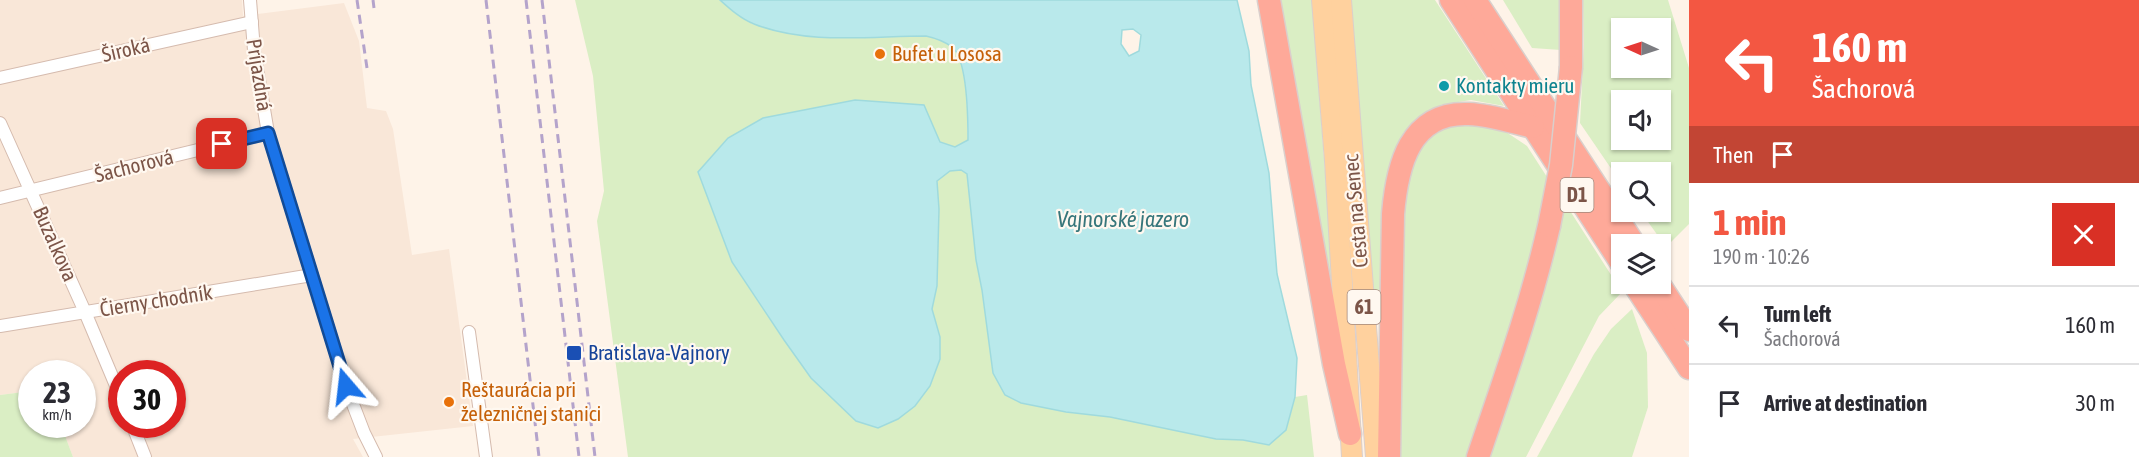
<!DOCTYPE html>
<html lang="en">
<head>
<meta charset="utf-8">
<style>
  body { margin:0; font-family:"Asap Condensed",sans-serif; background:#f7f7f7; color:#2b2b33; height:100vh; display:flex; flex-direction:column; font-size:22px; white-space:nowrap }
  * { box-sizing:border-box; margin:0 }
  p { font-size:20px; color:#7c7c81 }
  .icon { flex:none; width:33px; height:33px; fill:none; stroke:currentColor; stroke-width:2; stroke-linecap:round; stroke-linejoin:round }
  .map { position:relative; flex:1; overflow:hidden }
  .details { display:flex; flex-direction:column; background:#fff; width:450px }
  .details>* { flex:none }
  .guide { background:#f35742; color:#fff; overflow:hidden }
  .needle { width:39px; rotate:273deg }
  .buttons { position:absolute; left:1611px; top:18px; display:grid; gap:12px }
  .buttons a { display:grid; place-items:center; width:60px; height:60px; border-radius:0px; background:#fff; box-shadow:0 2px 4px #0004; font-size:30px }
  .speed { position:absolute; left:18px; top:360px; display:flex; gap:12px; font-size:30px; font-weight:700; text-align:center }
  .speed>* { display:grid; place-content:center; width:78px; height:78px; border-radius:50%; background:#fff; box-shadow:0 2px 4px #0004; line-height:1 }
  .speed small { font-size:15px; font-weight:400 }
  .speed .limit { border:9px solid #d22; background:#fff; color:#111 }
  .pin { position:absolute; display:grid; place-items:center; width:51px; height:51px; color:#fff; margin:-26px; border-radius:12px; box-shadow:0 3px 9px #0006 }
  .me { position:absolute; width:66px; margin:-33px; rotate:343deg; stroke-linejoin:round; filter:drop-shadow(0 0 4px #0008) }
  .turn { display:flex; align-items:center; gap:21px; height:126px; padding:0 24px; font-size:27px }
  .turn .icon { width:78px; height:78px; stroke-width:2.5 }
  .turn b { display:block; font-size:42px; line-height:51px }
  .then { display:flex; align-items:center; height:57px; padding:0 24px; background:#0003; gap:12px; font-size:22px }
  .round { display:grid; place-items:center; flex:none; width:63px; height:63px; border-radius:0px; background:#f7f7f7 }
  .head { display:flex; align-items:center; justify-content:space-between; height:102px; padding:0 24px }
  h1 { font-size:36px; font-weight:700; line-height:45px; color:#f35742 }
  ul { padding:0; list-style:none }
  li { display:flex; align-items:center; gap:18px; height:78px; padding:0 24px; border-top:2px solid #e1e1e2 }
  li div { flex:1 }
  li b { display:block; font-size:22px }
  li em { font-style:normal }
  main { display:flex; flex:1; min-height:0 }
  .map>svg:first-child { display:block }
</style>
</head>
<body>
<main>
<div class="map">
<svg width="1689" height="457" viewBox="0 0 1689 457">
  <rect width="100%" height="100%" fill="#fef3e8"/>
  <!-- residential -->
  <path fill="#f9e7d8" fill-rule="evenodd" d="M 0,0 L 242,0 L 243,16 L 344,3 L 359,41 L 367,108 L 386,111 L 393,129 L 412,255 L 449,249 L 473,426 L 353,439 L 363,457 L 73,457 L 61,425 L 82,424 L 82,374 L 32,374 L 31,391 L 0,395 ZM 122,374 L 172,374 L 172,424 L 122,424 Z"/>
  <!-- green -->
  <g fill="#daeec4" fill-rule="evenodd">
    <path d="M 575,0 L 720,0 L 752,24 L 834,37 L 926,36 C 935,38 945,41 952,47 C 969,60 967,119 968,140 L 955,147 L 940,142 L 790,114 L 763,118 L 709,201 L 732,262 L 784,340 L 839,404 L 856,421 L 878,428 L 898,419 L 915,406 L 930,386 L 940,359 L 940,337 L 932,309 L 937,286 L 939,209 L 937,181 L 950,170 L 961,170 L 967,174 L 976,260 L 982,290 L 993,373 L 1021,403 L 1066,412 L 1110,417 L 1216,439 L 1243,440 L 1269,445 L 1286,430 L 1295,397 L 1307,395 L 1314,457 L 628,457 L 597,221 L 604,191 L 593,76 Z"/>
    <path d="M 1276,0 L 1312,0 L 1335,304 Z"/>
    <path d="M 1351,0 L 1435,0 L 1504,106 L 1471,100 L 1440,105 L 1404,132 L 1390,163 L 1383,336 L 1374,299 Z"/>
    <path d="M 1503,0 L 1560,0 L 1561,50 L 1532,48 Z"/>
    <path d="M 1583,0 L 1668,0 L 1689,68 L 1689,224 L 1666,247 L 1641,212 L 1660,212 L 1660,172 L 1622,172 L 1621,183 L 1580,123 L 1584,45 ZM 1660,28 L 1660,68 L 1622,68 L 1622,28 ZM 1660,100 L 1660,140 L 1622,140 L 1622,100 Z"/>
    <path d="M 1472,120 L 1497,126 L 1527,146 L 1547,177 L 1537,226 L 1540,234 L 1468,457 L 1395,457 L 1399,277 L 1408,164 L 1422,143 L 1438,128 Z"/>
    <path d="M 1565,203 L 1622,292 L 1599,316 L 1526,457 L 1488,457 L 1554,254 Z"/>
    <path d="M 1632,309 L 1647,353 L 1648,407 L 1632,457 L 1537,457 L 1594,354 L 1611,329 Z"/>
    <path d="M 31,391 L 32,424 L 61,425 L 73,457 L 0,457 L 0,395 Z"/>
  </g>
  <!-- water -->
  <path fill="#b9e9eb" stroke="#9fdadd" stroke-width="1.5" fill-rule="evenodd" d="M 720,0 L 1237,0 L 1249,51 L 1251,85 L 1269,173 L 1277,274 L 1297,358 L 1295,397 L 1286,430 L 1269,445 L 1243,440 L 1216,439 L 1110,417 L 1066,412 L 1021,403 L 1005,395 L 993,373 L 982,290 L 976,260 L 967,174 L 961,170 L 950,171 L 937,181 L 939,209 L 937,286 L 932,309 L 940,337 L 940,359 L 930,386 L 915,406 L 898,419 L 878,428 L 856,421 L 811,378 L 784,340 L 732,262 L 698,172 L 728,138 L 763,118 L 855,100 L 924,105 L 940,142 L 955,147 L 968,140 C 968,119 968,60 952,47 C 944,41 935,38 926,36 C 870,36 807,45 754,24 C 741,19 730,9 720,0 ZM 1133,29 L 1141,35 L 1139,51 L 1129,56 L 1121,44 L 1122,30 Z"/>
  <g fill="none" stroke-linecap="round" stroke-linejoin="round">
    <defs>
      <g id="street">
        <path d="M 250,0 L 254,50 L 268,133 L 346,386 L 364,433 L 376,457"/>
        <path d="M 0,78 L 252,22"/>
        <path d="M 0,123 L 85,312 L 122,400"/>
        <path d="M 0,198 L 268,133"/>
        <path d="M 0,326 L 312,275"/>
        <path d="M 469,332 L 486,457"/>
        <path d="M 132,424 L 145,457"/>
      </g>
      <g id="primary">
        <path d="M 1322,0 L 1335,161 L 1352,457"/>
        <path d="M 1341,0 L 1376,457"/>
      </g>
      <g id="highway">
        <path d="M 1269,0 L 1334,364 L 1350,434"/>
        <path d="M 1451,0 L 1622,264"/>
        <path d="M 1475,0 L 1634,244"/>
        <path d="M 1571,67 L 1571,0"/>
        <path d="M 1634,284 L 1689,368"/>
        <path d="M 1659,284 L 1689,330"/>
        <path d="M 1389,457 L 1393,214 C 1397,167 1409,111 1469,114 C 1491,115 1512,122 1533,127"/>
        <path d="M 1478,457 C 1504,380 1531,305 1549,226"/>
      </g>
    </defs>
    <!-- street casing -->
    <use href="#street" stroke="#d5bbae" stroke-width="14"/>
    <!-- primary casing -->
    <use href="#primary" stroke="#dacfcc" stroke-width="22"/>
    <!-- highway casing -->
    <use href="#highway" stroke="#dacfcc" stroke-width="25"/>
    <!-- street -->
    <use href="#street" stroke="#fff" stroke-width="12"/>
    <!-- primary -->
    <use href="#primary" stroke="#ffd19e" stroke-width="20"/>
    <!-- highway -->
    <use href="#highway" stroke="#fea999" stroke-width="22"/>
    <!-- rail -->
    <g stroke="#b4a3cb" stroke-width="3" stroke-dasharray="9 6" stroke-linecap="butt">
      <path d="M 357,0 L 367,68"/>
      <path d="M 373,0 L 374,8"/>
      <path d="M 486,0 L 539,457"/>
      <path d="M 526,0 L 579,457"/>
      <path d="M 542,0 L 595,457"/>
    </g>
    <defs>
      <path id="highway-bridge" d="M 1549,226 L 1561,165 L 1571,67"/>
    </defs>
    <!-- highway-bridge casing -->
    <use href="#highway-bridge" stroke="#dacfcc" stroke-width="25" stroke-linecap="butt"/>
    <!-- highway-bridge -->
    <use href="#highway-bridge" stroke="#fea999" stroke-width="22"/>
  </g>
  <g fill="none" stroke-linecap="round" stroke-linejoin="round">
    <defs>
      <path id="route" d="M 222,144 L 268,133 L 346,386"/>
    </defs>
    <!-- route casing -->
    <use href="#route" stroke="#114b97" stroke-width="15"/>
    <!-- route -->
    <use href="#route" stroke="#1a73e8" stroke-width="10"/>
  </g>
  <!-- markers -->
  <g fill="#e8710a" stroke="#fff8f0" stroke-width="2">
    <circle cx="880" cy="54" r="6"/>
    <circle cx="449" cy="402" r="6"/>
  </g>
  <circle fill="#0f9aa8" stroke="#fff8f0" stroke-width="2" cx="1444" cy="86" r="6"/>
  <rect fill="#1a4fb4" stroke="#fff8f0" stroke-width="2" x="566" y="345" width="16" height="16" rx="3"/>
  <g text-anchor="middle" stroke-width="4.5" stroke-linejoin="round" paint-order="stroke">
    <!-- shield labels -->
    <g fill="#fff8f0" stroke="#a3867a" stroke-width="1.5">
      <rect x="1560.5" y="178" width="33" height="34" rx="4.5"/>
      <rect x="1347.5" y="290" width="33" height="34" rx="4.5"/>
    </g>
    <g font-size="20" font-weight="bold" fill="#7c5548">
      <text x="1577" y="202">D1</text>
      <text x="1364" y="314">61</text>
    </g>
    <!-- street labels -->
    <g font-size="21" fill="#7c5548" stroke="#fff8f0">
      <text transform="translate(126 50) rotate(-13)" y="7">Široká</text>
      <text transform="translate(259 75) rotate(81)" y="7">Príjazdná</text>
      <text transform="translate(134 166) rotate(-14)" y="7">Šachorová</text>
      <text transform="translate(1356 211) rotate(-95)" y="7">Cesta na Senec</text>
      <text transform="translate(55 244) rotate(66)" y="7">Buzalkova</text>
      <text transform="translate(156 301) rotate(-9)" y="7">Čierny chodník</text>
    </g>
    <!-- food labels -->
    <g font-size="21" fill="#c56008" stroke="#fff8f0" text-anchor="start">
      <text x="892" y="61">Bufet u Lososa</text>
      <text x="461" y="397">Reštaurácia pri<tspan x="461" dy="24">železničnej stanici</tspan></text>
    </g>
    <!-- culture labels -->
    <g font-size="21" fill="#0d838f" stroke="#fff8f0" text-anchor="start">
      <text x="1456" y="93">Kontakty mieru</text>
    </g>
    <!-- transit labels -->
    <g font-size="21" fill="#164399" stroke="#fff8f0" text-anchor="start">
      <text x="588" y="360">Bratislava-Vajnory</text>
    </g>
    <!-- water labels -->
    <g font-size="22" font-style="italic" fill="#37767b" stroke="#fff8f0">
      <text x="1123" y="227">Vajnorské jazero</text>
    </g>
  </g>
</svg>
<div class="buttons">
<a><svg class="needle" viewBox="-14 -14 28 28"><path d="M0-13l5 13h-10z" fill="#e53935"/><path d="M0 13l5-13h-10z" fill="#7c7c81"/></svg></a>
<a><svg class="icon" aria-label="sound" viewBox="0 0 24 24"><path d="M4 9h4l5-4v14l-5-4H4zM17 9q2 3 0 6"/></svg></a>
<a><svg class="icon" aria-label="search" viewBox="0 0 24 24"><circle cx="10" cy="10" r="6"/><path d="M15 15l6 6"/></svg></a>
<a><svg class="icon" aria-label="layers" viewBox="0 0 24 24"><path d="M12 4l9 5-9 5-9-5zM3 14l9 5 9-5"/></svg></a>
</div>
<div class="speed"><div>23<small>km/h</small></div><div class="limit">30</div></div>
<div class="pin" style="left:222px;top:144px;background:#d93025"><svg class="icon" aria-label="arrive" viewBox="0 0 24 24"><path d="M6 21V4h12l-3 4 3 4H6"/></svg></div>
<svg class="me" style="left:346px;top:386px" viewBox="-20 -20 40 40"><path d="M0-17L14 15 0 8-14 15z" fill="#1a73e8" stroke="#fff" stroke-width="4"/></svg>
</div>
<section class="details">
<div class="guide">
<div class="turn"><svg class="icon" aria-label="left" viewBox="0 0 24 24"><path d="M17 20v-9H6M10 6l-5 5 5 5"/></svg><div><b>160 m</b>Šachorová</div></div>
<div class="then">Then<svg class="icon" aria-label="arrive" viewBox="0 0 24 24"><path d="M6 21V4h12l-3 4 3 4H6"/></svg></div>
</div>
<div class="head"><div><h1>1 min</h1><p>190 m · 10:26</p></div><a class="round" style="background:#d93025;color:#fff"><svg class="icon" aria-label="close" viewBox="0 0 24 24"><path d="M6 6l12 12M18 6L6 18"/></svg></a></div>
<ul>
<li><svg class="icon" aria-label="left" viewBox="0 0 24 24"><path d="M17 20v-9H6M10 6l-5 5 5 5"/></svg><div><b>Turn left</b><p>Šachorová</p></div><em>160 m</em></li>
<li><svg class="icon" aria-label="arrive" viewBox="0 0 24 24"><path d="M6 21V4h12l-3 4 3 4H6"/></svg><div><b>Arrive at destination</b></div><em>30 m</em></li>
</ul>
</section>
</main>
</body>
</html>
